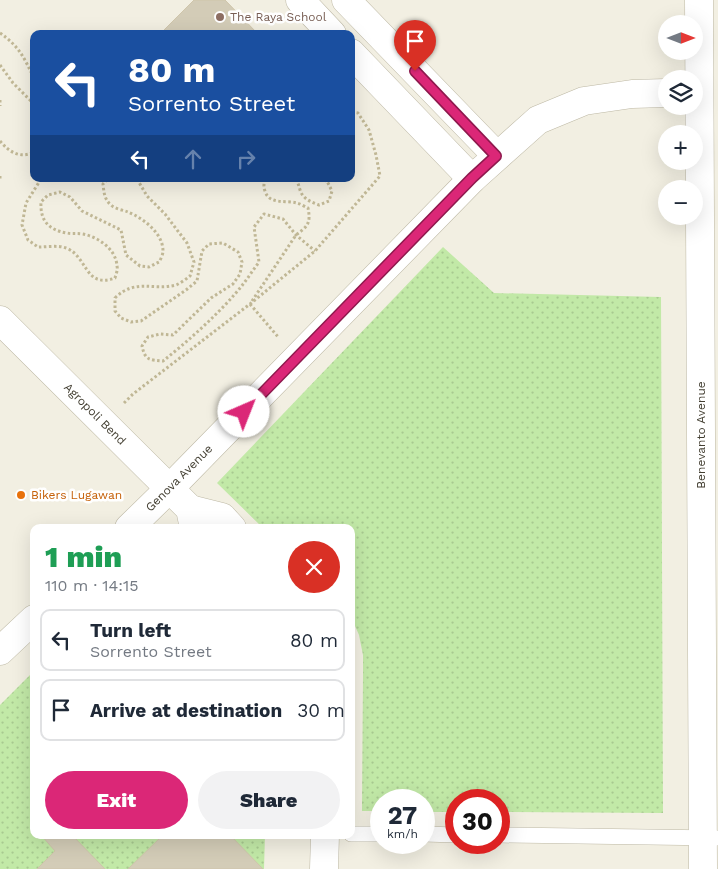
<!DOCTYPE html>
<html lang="en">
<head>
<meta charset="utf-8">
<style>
  body { margin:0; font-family:"Work Sans",sans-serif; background:#f2f2f3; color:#1f2937; height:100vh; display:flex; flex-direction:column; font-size:19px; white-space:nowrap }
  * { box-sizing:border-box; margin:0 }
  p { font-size:16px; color:#747a83 }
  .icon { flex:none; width:28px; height:28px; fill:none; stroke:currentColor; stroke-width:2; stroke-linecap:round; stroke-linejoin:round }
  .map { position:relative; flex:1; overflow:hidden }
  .sheet { position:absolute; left:30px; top:524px; width:325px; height:315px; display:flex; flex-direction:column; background:#fff; border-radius:10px; box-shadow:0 5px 20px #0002 }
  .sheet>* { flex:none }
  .banner { position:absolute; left:30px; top:30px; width:325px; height:152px; border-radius:10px; box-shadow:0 5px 20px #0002; background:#1a4fa0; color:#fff; overflow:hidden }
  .needle { width:32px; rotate:90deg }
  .tools { position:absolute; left:658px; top:15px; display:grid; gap:10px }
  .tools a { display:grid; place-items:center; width:45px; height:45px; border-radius:50%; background:#fff; box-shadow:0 5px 20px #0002; font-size:25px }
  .speed { position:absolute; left:370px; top:789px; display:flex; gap:10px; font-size:25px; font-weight:700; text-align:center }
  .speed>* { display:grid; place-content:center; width:65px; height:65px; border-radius:50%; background:#fff; box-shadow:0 5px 20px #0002; line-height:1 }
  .speed small { font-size:12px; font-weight:400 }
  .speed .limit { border:8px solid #d22; background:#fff; color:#111 }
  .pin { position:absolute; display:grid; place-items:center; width:42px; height:42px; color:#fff; margin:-51px -21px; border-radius:50% 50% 50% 0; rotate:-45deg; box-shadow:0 0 5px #0007 }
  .pin .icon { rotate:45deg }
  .me { position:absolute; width:55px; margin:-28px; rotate:44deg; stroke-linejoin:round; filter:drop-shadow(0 0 4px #0008) }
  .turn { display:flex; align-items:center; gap:18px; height:105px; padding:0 15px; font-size:22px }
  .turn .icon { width:65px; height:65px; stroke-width:2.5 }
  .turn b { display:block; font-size:35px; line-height:42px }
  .lanes { display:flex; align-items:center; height:48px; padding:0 15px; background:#0003; justify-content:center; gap:25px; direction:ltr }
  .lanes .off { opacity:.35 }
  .round { display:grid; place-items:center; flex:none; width:52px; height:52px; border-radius:26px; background:#f2f2f3 }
  .head { display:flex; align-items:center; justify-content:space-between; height:85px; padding:0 15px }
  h1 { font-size:30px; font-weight:800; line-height:38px; color:#1e9e55 }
  .primary-button { display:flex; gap:10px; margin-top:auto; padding:10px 15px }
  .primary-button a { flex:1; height:58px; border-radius:30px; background:#db2777; color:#fff; font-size:20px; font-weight:800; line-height:58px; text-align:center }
  .primary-button a+a { background:#f2f2f3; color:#1f2937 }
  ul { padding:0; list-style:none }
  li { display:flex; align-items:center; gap:15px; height:62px; margin:0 10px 8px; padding:0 5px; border:2px solid #e0e1e3; border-radius:10px }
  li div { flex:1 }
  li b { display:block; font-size:19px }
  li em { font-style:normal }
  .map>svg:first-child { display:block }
</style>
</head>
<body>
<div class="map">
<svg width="718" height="869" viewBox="0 0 718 869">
  <defs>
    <pattern id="grass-dots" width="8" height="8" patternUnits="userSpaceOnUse" patternTransform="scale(1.25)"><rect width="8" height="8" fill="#c2e9a7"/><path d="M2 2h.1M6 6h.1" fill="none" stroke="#a8c990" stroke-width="1.8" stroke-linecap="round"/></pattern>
  </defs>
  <rect width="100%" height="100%" fill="#f2efe2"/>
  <!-- grass -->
  <g fill="url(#grass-dots)">
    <path d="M 443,247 L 494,293 L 661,297 L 663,813 L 499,812 L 499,800 L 456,800 L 456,812 L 424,812 L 424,800 L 381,800 L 381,811 L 362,811 L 363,673 L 363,655 L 359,635 L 351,617 L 351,528 L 262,527 L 217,483 Z"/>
    <path d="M 34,671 L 34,835 L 265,835 L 264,869 L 0,869 L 0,705 Z"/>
  </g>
  <!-- building -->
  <g fill="#d3ccb7" stroke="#cfc5aa">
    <path d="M 194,0 L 225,0 L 258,34 L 160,34 Z"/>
    <path d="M 41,835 L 72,835 L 105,869 L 37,869 L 55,851 Z"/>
    <path d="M 163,835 L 230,835 L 263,869 L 128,869 Z"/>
  </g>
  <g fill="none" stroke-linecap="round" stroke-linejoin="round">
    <defs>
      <g id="service">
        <path d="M 351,834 L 381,834"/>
        <path d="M 424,834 L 456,835"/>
        <path d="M 499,835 L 718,838"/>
      </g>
      <g id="minor">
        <path d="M 300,0 L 332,34"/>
        <path d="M 346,0 L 497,156"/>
        <path d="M 699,0 L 703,869"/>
        <path d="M 351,53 L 472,179"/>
        <path d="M 0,320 L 190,509 L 194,528"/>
        <path d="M 190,509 L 222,517 L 232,528"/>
        <path d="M 129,528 L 170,488 L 472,179 L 538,120 L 584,101 L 632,94 L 666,93"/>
        <path d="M 0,651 L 34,619"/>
        <path d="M 324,869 L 325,835"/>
      </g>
    </defs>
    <!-- service casing -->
    <use href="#service" stroke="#bdb8a4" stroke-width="16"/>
    <!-- minor casing -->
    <use href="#minor" stroke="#bdb8a4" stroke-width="29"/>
    <!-- path -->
    <g stroke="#c0b795" stroke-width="3" stroke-dasharray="2.5 2.5" stroke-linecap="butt">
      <path d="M 0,33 C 20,47 24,58 34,78"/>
      <path d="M 0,65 L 13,83 L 31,101 L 34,106"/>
      <path d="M 0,100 L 0,106"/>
      <path d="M 0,141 C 9,152 20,159 34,152"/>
      <path d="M 351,158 L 351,171"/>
      <path d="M 0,176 L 0,179"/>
      <path d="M 41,179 L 26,203 L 22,225 L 28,240 L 38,247 C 47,247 58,245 66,248 C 88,256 84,289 115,278 C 116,274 118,270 117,266 C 116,249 98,237 83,234 C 77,233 72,234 67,233 C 48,230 40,220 41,202 L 48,195 L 60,192 L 70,197 L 82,211 L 121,230 L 126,255 L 140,266 L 149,267 L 159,262 C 161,259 163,254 163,251 C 163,233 143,218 128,212 C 123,210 115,209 111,205 C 104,199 104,192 103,184 L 108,179"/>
      <path d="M 137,179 L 147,196 L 165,214 L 187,243 L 194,262 L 190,276 C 186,279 181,283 176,285 C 153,291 135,278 115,298 L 115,311 L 121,318 L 131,322 L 141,321 L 186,290 L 197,281 L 202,251 L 209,244 L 223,243 L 238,252 L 242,262 L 240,274 L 233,284 L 211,298 L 173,335 L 160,334 L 148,337 L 142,346 C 145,360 149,360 163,361 C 187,342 215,317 235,294 C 244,284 251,273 259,262 L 254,227 L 264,214 L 283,219 L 296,235 L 315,251"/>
      <path d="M 296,179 C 298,183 299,186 300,190 C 303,199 311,202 319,205 L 329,201 L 332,191 L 327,181 L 321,179"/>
      <path d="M 252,301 L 296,235 C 308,226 311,223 308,208 C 305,207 301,204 297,203 C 286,200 269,205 265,191 C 263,186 264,182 266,179"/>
      <path d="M 250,304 L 279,338"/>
      <path d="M 124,403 L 133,394 L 250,304 L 315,251 L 380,176 L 376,155 L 369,130 L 358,113 L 351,112"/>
    </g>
    <!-- service -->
    <use href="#service" stroke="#fff" stroke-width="15"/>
    <!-- minor -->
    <use href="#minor" stroke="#fff" stroke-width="28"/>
  </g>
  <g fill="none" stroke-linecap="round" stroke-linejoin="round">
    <defs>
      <path id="route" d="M 244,412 L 472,178 L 496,156 L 415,71"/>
    </defs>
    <!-- route casing -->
    <use href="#route" stroke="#8e194d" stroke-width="12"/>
    <!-- route -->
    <use href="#route" stroke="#db2777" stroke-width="9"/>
  </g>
  <!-- markers -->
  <circle fill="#8d6e63" stroke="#fff" stroke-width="2" cx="220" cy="17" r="5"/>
  <circle fill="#e8710a" stroke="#fff" stroke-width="2" cx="21" cy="495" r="5"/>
  <g text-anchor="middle" stroke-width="5" stroke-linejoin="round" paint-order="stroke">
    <!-- education labels -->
    <g font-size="12" fill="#785e54" stroke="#fff" text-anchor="start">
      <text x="230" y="21">The Raya School</text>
    </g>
    <!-- street labels -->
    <g font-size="12" fill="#433f32" stroke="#fff">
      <text transform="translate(95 414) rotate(45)" y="4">Agropoli Bend</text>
      <text transform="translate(701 435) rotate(-90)" y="4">Benevanto Avenue</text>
      <text transform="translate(179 478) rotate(-45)" y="4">Genova Avenue</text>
    </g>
    <!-- food labels -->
    <g font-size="12" fill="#c56008" stroke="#fff" text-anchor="start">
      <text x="31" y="499">Bikers Lugawan</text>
    </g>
  </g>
</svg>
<div class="tools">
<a><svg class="needle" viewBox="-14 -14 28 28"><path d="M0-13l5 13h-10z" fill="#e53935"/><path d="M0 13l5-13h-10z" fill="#747a83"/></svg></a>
<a><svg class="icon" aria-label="layers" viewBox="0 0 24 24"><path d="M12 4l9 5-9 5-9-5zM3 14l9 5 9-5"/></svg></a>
<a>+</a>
<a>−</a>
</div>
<div class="speed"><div>27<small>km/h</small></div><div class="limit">30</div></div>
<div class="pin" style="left:415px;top:71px;background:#d93025"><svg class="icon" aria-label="arrive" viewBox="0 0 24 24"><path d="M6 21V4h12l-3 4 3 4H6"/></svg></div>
<svg class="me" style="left:244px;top:412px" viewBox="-20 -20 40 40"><circle r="19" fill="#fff"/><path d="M0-13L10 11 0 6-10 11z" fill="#db2777"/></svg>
<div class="banner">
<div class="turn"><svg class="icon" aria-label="left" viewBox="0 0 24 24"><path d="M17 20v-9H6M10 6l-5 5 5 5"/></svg><div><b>80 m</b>Sorrento Street</div></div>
<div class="lanes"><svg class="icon" aria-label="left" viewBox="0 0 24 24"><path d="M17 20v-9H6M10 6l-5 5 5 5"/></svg><svg class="icon off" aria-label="ahead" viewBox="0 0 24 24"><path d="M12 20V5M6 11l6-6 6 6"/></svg><svg class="icon off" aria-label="right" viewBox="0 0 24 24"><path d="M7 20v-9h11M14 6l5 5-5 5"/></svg></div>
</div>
<section class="sheet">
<div class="head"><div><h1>1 min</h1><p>110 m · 14:15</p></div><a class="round" style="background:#d93025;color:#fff"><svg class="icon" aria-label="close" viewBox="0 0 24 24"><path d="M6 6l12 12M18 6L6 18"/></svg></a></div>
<ul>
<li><svg class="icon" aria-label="left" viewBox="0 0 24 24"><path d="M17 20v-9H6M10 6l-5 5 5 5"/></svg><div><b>Turn left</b><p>Sorrento Street</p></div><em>80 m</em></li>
<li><svg class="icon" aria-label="arrive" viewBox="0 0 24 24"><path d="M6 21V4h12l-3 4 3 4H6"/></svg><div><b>Arrive at destination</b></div><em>30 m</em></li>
</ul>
<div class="primary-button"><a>Exit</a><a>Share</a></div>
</section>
</div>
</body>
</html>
